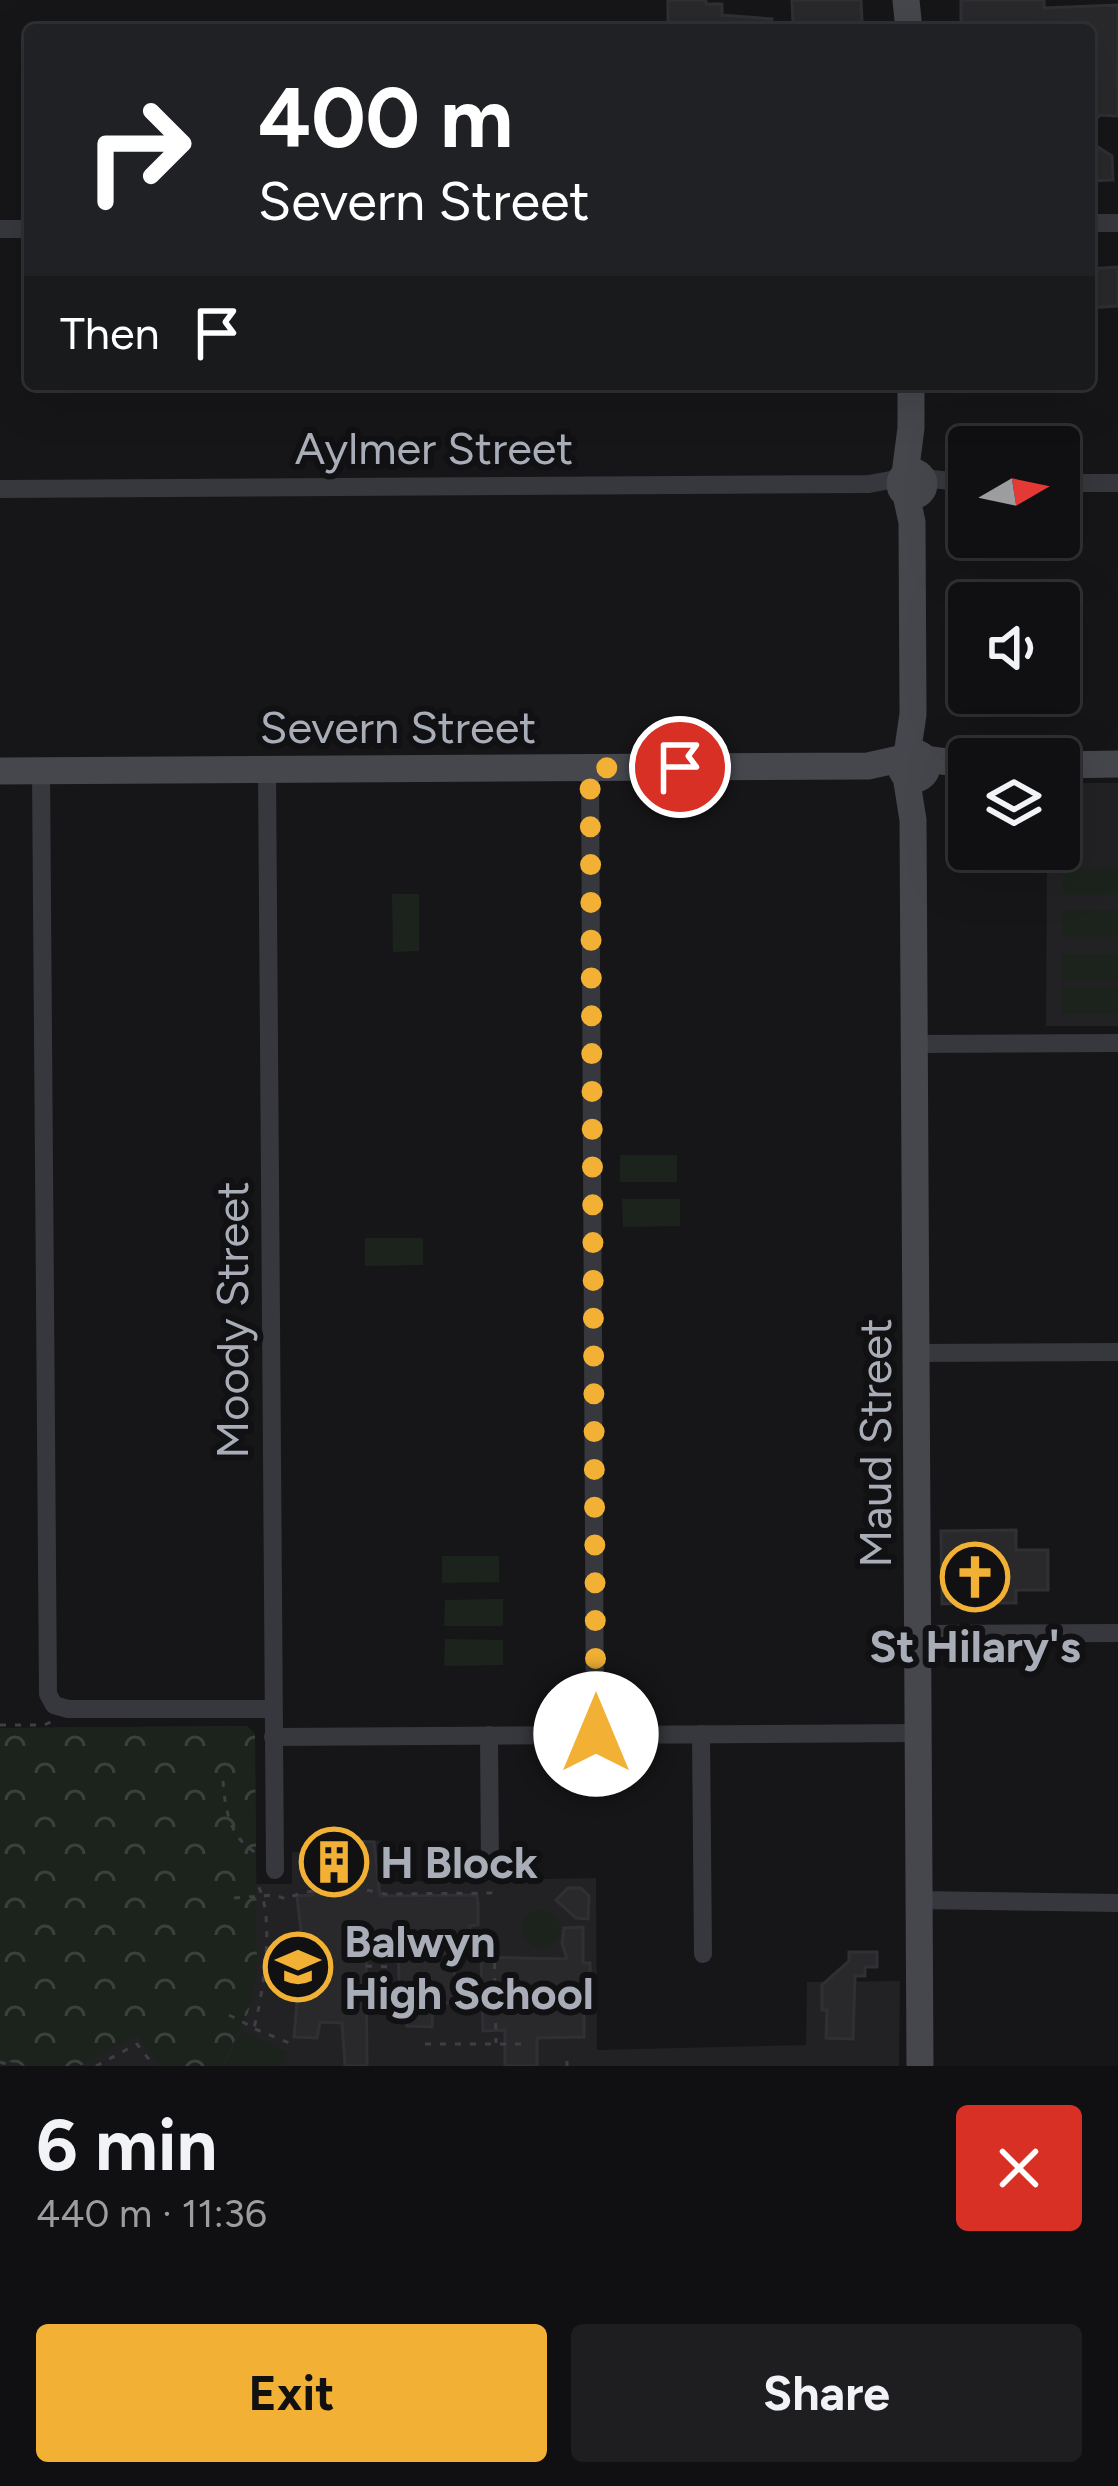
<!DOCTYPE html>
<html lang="en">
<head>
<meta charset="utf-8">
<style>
  body { margin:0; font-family:Figtree,sans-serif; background:#1e1e20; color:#f1f3f6; height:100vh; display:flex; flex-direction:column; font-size:45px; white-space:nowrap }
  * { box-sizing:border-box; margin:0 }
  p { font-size:39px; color:#9c9d9f }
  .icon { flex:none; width:66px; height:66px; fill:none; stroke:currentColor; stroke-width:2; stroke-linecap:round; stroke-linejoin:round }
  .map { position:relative; height:2066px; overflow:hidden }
  .panel { display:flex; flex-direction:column; background:#101012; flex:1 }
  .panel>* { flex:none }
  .banner { position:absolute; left:24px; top:24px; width:1071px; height:366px; border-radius:12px; box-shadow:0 12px 48px #0002,0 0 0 3px #303032; background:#202124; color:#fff; overflow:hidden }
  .needle { width:78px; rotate:81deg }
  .controls { position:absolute; left:948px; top:426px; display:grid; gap:24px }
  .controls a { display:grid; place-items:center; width:132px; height:132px; border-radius:12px; background:#101012; box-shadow:0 12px 48px #0002,0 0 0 3px #303032; font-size:60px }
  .pin { position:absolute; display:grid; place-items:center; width:102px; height:102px; color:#fff; margin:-51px; border:6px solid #fff; border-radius:50%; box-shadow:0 3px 12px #0007 }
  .me { position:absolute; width:132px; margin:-66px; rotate:0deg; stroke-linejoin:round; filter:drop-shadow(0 0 9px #0008) }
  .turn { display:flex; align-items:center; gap:42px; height:252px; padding:0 36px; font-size:54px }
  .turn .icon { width:156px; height:156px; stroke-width:2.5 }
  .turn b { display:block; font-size:84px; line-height:102px }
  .then { display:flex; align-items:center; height:114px; padding:0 36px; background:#0003; gap:24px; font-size:45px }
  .round { display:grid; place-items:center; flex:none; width:126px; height:126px; border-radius:12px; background:#1e1e20 }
  .head { display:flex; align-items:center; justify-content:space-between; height:204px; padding:0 36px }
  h1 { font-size:72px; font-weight:700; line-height:90px }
  .button { display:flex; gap:24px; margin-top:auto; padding:24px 36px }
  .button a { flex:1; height:138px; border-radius:12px; background:#f2b134; color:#111; font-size:48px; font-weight:700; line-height:138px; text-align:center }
  .button a+a { background:#1e1e20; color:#f1f3f6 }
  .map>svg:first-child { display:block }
</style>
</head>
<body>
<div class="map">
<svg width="1118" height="2066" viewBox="0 0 1118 2066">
  <defs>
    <pattern id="park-crowns" width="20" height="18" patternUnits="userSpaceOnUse" patternTransform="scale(3)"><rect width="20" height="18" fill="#1c231d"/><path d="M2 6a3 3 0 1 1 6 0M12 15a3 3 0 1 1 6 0" fill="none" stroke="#3a403c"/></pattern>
  </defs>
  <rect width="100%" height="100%" fill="#161618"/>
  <!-- built -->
  <g fill="#222225">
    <path d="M 1059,783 L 1118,783 L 1118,1026 L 1046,1026 L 1047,849 L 1059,849 Z"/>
    <path d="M 247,1726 L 255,1734 L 256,1884 L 292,1884 L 292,1852 L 320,1851 L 321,1846 L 346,1847 L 347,1840 L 382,1841 L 383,1882 L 596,1878 L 597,2050 L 806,2045 L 807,1982 L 900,1981 L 899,2066 L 0,2066 L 0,1728 Z"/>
  </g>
  <!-- green -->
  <g fill="#1c231d">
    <path d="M 1118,868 L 1118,895 L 1063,895 L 1063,869 Z"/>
    <path d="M 392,894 L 419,894 L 419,951 L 393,952 Z"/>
    <rect x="1063" y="910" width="55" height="27"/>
    <path d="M 1063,954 L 1118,954 L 1118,981 L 1062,981 Z"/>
    <path d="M 1062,987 L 1118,987 L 1118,1014 L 1063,1014 Z"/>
    <rect x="620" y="1155" width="57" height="27"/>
    <path d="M 680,1199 L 680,1226 L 623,1227 L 622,1199 Z"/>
    <path d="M 365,1238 L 423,1238 L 423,1265 L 365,1266 Z"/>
    <path d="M 442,1556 L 499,1556 L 499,1582 L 442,1583 Z"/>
    <path d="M 503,1599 L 503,1626 L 444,1626 L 445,1600 Z"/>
    <path d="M 445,1639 L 503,1640 L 503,1665 L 444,1666 Z"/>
    <circle cx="541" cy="1929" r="19"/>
    <path d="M 242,2031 L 288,2052 L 281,2066 L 225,2066 Z"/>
  </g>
  <!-- park -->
  <path fill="url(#park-crowns)" d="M 247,1726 L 255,1734 L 257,1975 L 248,2013 L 222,2066 L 160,2066 L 137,2036 L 80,2066 L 24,2066 L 0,2059 L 0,1728 Z"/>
  <!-- building -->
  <g fill="#29292c" stroke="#303034" stroke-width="3">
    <path d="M 668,0 L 706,0 L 706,4 L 722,4 L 722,15 L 772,19 L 772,30 L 668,30 Z"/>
    <path d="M 792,0 L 861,0 L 862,23 L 793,25 Z"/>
    <path d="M 961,0 L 1044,0 L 1044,8 L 1118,5 L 1118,116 L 1100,115 L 1089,127 L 1089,30 L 1027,30 L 1027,23 L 999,23 L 999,30 L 961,30 Z"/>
    <path d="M 1089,141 L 1112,156 L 1113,180 L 1089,181 Z"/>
    <path d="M 1118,267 L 1118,306 L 1089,308 L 1089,269 Z"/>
    <path d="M 1016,1530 L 1016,1550 L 1048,1550 L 1048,1590 L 1016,1590 L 1016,1603 L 975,1603 L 971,1611 L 967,1603 L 942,1604 L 941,1531 Z"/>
    <path d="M 349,1841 L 374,1842 L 380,1896 L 477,1895 L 478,1903 L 478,1925 L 470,1926 L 470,1955 L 454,1956 L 455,2003 L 433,2003 L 432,2027 L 407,2026 L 400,2003 L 398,1950 L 366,1951 L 367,2066 L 345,2066 L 342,2023 L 320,2022 L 317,2038 L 294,2037 L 302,1940 L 297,1896 L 313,1895 L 313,1867 L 318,1867 L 321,1846 L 349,1847 Z"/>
    <path d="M 568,1888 L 581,1888 L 589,1896 L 588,1919 L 576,1918 L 556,1900 Z"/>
    <path d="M 583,1927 L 583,1963 L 590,1963 L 591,2000 L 584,2000 L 584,2037 L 537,2038 L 537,2066 L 505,2066 L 505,2030 L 483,2031 L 481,1957 L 567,1959 L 562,1943 L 564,1928 Z"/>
    <path d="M 849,1952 L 877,1952 L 877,1967 L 865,1967 L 865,1976 L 855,1976 L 853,2039 L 826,2038 L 827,2010 L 822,2010 L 822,1985 L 849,1961 Z"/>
  </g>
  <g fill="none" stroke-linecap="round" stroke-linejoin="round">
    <!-- path -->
    <g stroke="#3d3f44" stroke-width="3" stroke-dasharray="6 9" stroke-linecap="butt">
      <path d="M 0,1725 L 44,1725 L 51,1722"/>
      <path d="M 223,1781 C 225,1808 229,1837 255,1852"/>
      <path d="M 234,1898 L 274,1895 L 286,1899 C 309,1887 359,1886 385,1894 L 491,1893 L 491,1885"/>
      <path d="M 494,1933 L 496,2043"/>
      <path d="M 366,1966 L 394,1967"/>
      <path d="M 229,2015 L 254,2028 C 263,1994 276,1915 257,1884"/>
      <path d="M 255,2029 L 292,2044"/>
      <path d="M 425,2044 L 529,2044"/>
      <path d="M 0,2062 L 12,2066"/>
      <path d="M 96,2066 L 137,2044 L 154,2066"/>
      <path d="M 567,2066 L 567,2061"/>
    </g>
    <!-- street -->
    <g stroke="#37383d" stroke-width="18">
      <path d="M 1089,223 L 1118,223"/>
      <path d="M 0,229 L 30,229"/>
      <path d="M 923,478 L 969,483"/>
      <path d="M 1059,483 L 1118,483"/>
      <path d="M 0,489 L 869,484 L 901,478"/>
      <path d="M 590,768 L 595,1734"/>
      <path d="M 267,769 L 275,1870"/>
      <path d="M 41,771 L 48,1694 L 54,1705 L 68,1709 L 273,1709"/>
      <path d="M 915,1044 L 1118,1043"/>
      <path d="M 916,1353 L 1118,1352"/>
      <path d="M 918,1634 L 1118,1633"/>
      <path d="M 701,1734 L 703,1954"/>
      <path d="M 489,1735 L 490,1869"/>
      <path d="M 273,1737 L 918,1733"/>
      <path d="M 919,1900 L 1118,1903"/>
    </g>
    <!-- secondary -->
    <g stroke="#45474d" stroke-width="27">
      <path d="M 906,0 L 909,30"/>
      <circle cx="912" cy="484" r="12"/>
      <path d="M 905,474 L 911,428 L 911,384"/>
      <path d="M 906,495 L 912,522 L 913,714 L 907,755"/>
      <circle cx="914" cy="766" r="13"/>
      <path d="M 926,759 L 969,765"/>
      <path d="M 1059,765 L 1118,764"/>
      <path d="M 0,771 L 868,766 L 904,758"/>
      <path d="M 906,776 L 913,820 L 920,2066"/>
    </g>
  </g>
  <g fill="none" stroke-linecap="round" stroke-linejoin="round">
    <!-- route -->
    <path stroke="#f2b134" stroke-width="21" stroke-dasharray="0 37.8" d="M 596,1734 L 590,768 L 680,767"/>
  </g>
  <!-- icons -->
  <defs>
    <symbol id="church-ring" viewBox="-11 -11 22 22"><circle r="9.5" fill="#111113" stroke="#f2b134" stroke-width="1.5"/><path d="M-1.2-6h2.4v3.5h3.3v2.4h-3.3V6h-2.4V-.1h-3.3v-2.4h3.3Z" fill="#f2b134"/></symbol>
    <symbol id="building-ring" viewBox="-11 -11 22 22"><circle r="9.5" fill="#111113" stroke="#f2b134" stroke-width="1.5"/><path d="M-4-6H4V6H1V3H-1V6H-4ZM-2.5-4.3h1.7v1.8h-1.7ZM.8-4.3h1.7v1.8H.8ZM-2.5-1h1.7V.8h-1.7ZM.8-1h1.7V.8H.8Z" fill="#f2b134"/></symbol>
    <symbol id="school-ring" viewBox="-11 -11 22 22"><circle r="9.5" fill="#111113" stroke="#f2b134" stroke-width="1.5"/><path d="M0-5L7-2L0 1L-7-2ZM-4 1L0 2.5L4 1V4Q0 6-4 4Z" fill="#f2b134"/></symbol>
  </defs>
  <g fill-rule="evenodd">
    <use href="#church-ring" x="937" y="1539" width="76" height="76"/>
    <use href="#building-ring" x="296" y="1824" width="76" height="76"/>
    <use href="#school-ring" x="260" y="1929" width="76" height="76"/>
  </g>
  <g text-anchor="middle" stroke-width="12" stroke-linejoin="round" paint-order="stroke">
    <!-- street labels -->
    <g font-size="45" fill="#a8adb8" stroke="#111113">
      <text x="434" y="464">Aylmer Street</text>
      <text x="398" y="743">Severn Street</text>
      <text transform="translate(232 1320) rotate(-90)" y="16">Moody Street</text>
      <text transform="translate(875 1443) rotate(-90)" y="16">Maud Street</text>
    </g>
    <!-- poi labels -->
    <g font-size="45" font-weight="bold" fill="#a8adb8" stroke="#111113" text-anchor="start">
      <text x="975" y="1662" text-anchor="middle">St Hilary's</text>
      <text x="380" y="1878">H Block</text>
      <text x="344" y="1957">Balwyn<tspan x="344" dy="52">High School</tspan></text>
    </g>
  </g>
</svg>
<div class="controls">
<a><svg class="needle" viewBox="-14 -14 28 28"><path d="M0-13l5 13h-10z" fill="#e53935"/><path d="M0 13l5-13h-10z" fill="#9c9d9f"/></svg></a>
<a><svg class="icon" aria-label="sound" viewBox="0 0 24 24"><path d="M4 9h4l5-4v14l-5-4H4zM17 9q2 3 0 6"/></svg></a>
<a><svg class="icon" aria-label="layers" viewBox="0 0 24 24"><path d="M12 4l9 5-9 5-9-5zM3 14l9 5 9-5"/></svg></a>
</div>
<div class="pin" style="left:680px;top:767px;background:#d93025"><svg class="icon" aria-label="arrive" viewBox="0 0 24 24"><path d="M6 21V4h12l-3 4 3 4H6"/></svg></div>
<svg class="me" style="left:596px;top:1734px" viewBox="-20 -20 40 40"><circle r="19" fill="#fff"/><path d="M0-13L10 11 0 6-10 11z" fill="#f2b134"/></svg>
<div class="banner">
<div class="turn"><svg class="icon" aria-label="right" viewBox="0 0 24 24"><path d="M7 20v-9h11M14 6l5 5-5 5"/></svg><div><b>400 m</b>Severn Street</div></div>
<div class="then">Then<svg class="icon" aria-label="arrive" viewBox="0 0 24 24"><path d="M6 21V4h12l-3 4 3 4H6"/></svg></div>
</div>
</div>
<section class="panel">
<div class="head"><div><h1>6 min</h1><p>440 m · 11:36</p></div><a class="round" style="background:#d93025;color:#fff"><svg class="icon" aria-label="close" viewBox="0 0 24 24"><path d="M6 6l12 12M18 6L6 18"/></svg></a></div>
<div class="button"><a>Exit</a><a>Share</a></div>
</section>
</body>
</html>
